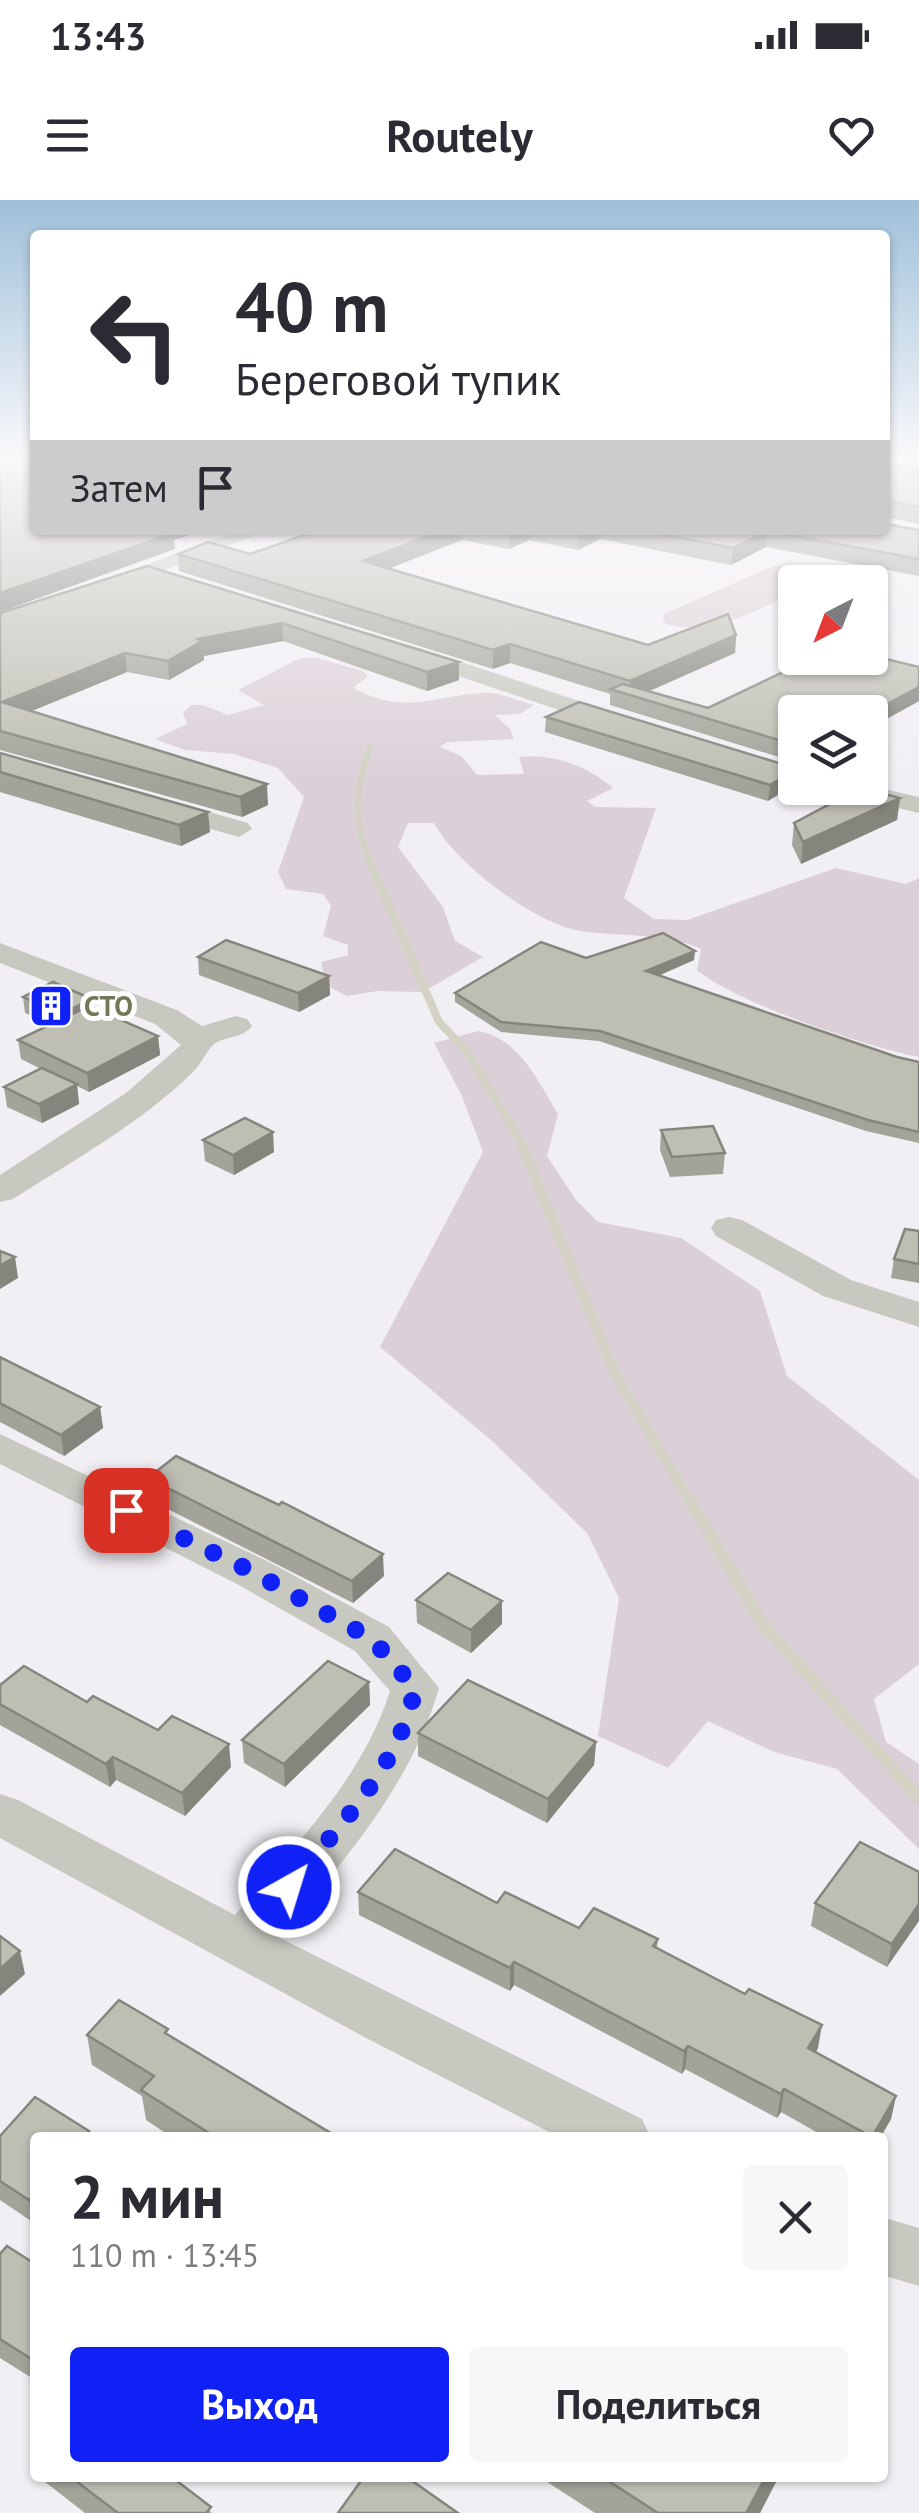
<!DOCTYPE html>
<html lang="ru">
<head>
<meta charset="utf-8">
<style>
  body { margin:0; font-family:"PT Sans",sans-serif; background:#f7f7f7; color:#2b2b33; height:100vh; display:flex; flex-direction:column; font-size:38px; white-space:nowrap }
  * { box-sizing:border-box; margin:0 }
  p { font-size:32px; color:#7c7c81 }
  .icon { flex:none; width:55px; height:55px; fill:none; stroke:currentColor; stroke-width:2; stroke-linecap:round; stroke-linejoin:round }
  .map { position:relative; flex:1; overflow:hidden }
  .panel { position:absolute; left:30px; top:1932px; width:858px; height:350px; display:flex; flex-direction:column; background:#fff; border-radius:10px; box-shadow:0 2px 8px #0004 }
  .panel>* { flex:none }
  .top-card { position:absolute; left:30px; top:30px; width:860px; height:305px; border-radius:10px; box-shadow:0 2px 8px #0004; background:#fff; color:#2b2b33; overflow:hidden }
  .needle { width:65px; rotate:222deg }
  .controls { position:absolute; left:778px; top:365px; display:grid; gap:20px }
  .controls a { display:grid; place-items:center; width:110px; height:110px; border-radius:10px; background:#fff; box-shadow:0 2px 8px #0004; font-size:50px }
  .pin { position:absolute; display:grid; place-items:center; width:85px; height:85px; color:#fff; margin:-42px; border-radius:20px; box-shadow:0 5px 15px #0006 }
  .me { position:absolute; width:110px; margin:-55px; rotate:39deg; stroke-linejoin:round; filter:drop-shadow(0 0 8px #0008) }
  .turn { display:flex; align-items:center; gap:35px; height:210px; padding:0 40px; font-size:45px }
  .turn .icon { width:130px; height:130px; stroke-width:2.5 }
  .turn b { display:block; font-size:70px; line-height:85px }
  .then { display:flex; align-items:center; height:95px; padding:0 40px; background:#0003; gap:20px; font-size:38px }
  .round { display:grid; place-items:center; flex:none; width:105px; height:105px; border-radius:10px; background:#f7f7f7 }
  .overview { display:flex; align-items:center; justify-content:space-between; height:170px; padding:0 40px }
  h1 { font-size:60px; font-weight:800; line-height:75px }
  .primary-button { display:flex; gap:20px; margin-top:auto; padding:20px 40px }
  .primary-button a { flex:1; height:115px; border-radius:10px; background:#0f21f4; color:#fff; font-size:40px; font-weight:800; line-height:115px; text-align:center }
  .primary-button a+a { background:#f7f7f7; color:#2b2b33 }
  .status { display:flex; justify-content:space-between; align-items:center; height:70px; padding:0 50px; background:#fff; direction:ltr }
  .status svg { height:28px; fill:currentColor }
  header { display:flex; justify-content:space-between; align-items:center; height:130px; padding:0 40px; background:#fff; font-size:45px; font-weight:800 }
  .map>svg:first-child { display:block }
</style>
</head>
<body>
<div class="status"><b>13:43</b><svg viewBox="0 0 49 12"><path d="M0 12V9h3v3zM5 12V6h3v6zM10 12V3h3v9zM15 12V0h3v12zM26 1h20v11H26zM47 4h2v5h-2z"/></svg></div>
<header><svg class="icon" aria-label="menu" viewBox="0 0 24 24"><path d="M4 6h16M4 12h16M4 18h16"/></svg>Routely<svg class="icon" aria-label="heart" viewBox="0 0 24 24"><path d="M12 20l-8-8c-3-5 5-10 8-4 3-6 11-1 8 4z"/></svg></header>
<div class="map">
<svg width="919" height="2313" viewBox="0 0 919 2313">
  <rect width="100%" height="100%" fill="#f2eff4"/>
  <!-- green -->
  <g fill="#dcd0d8">
    <path d="M 795,365 L 820,370 L 824,377 L 814,382 L 795,382 L 795,392 C 752,412 715,436 666,424 L 663,420 L 664,414 L 773,366 Z"/>
    <path d="M 300,458 L 317,458 L 363,471 L 368,476 L 353,488 C 405,515 428,497 481,493 C 498,491 518,501 534,505 L 520,514 L 495,515 L 510,529 L 514,539 L 447,542 L 440,547 L 461,556 L 477,575 L 524,574 L 519,557 C 552,553 588,566 613,588 L 587,601 L 595,607 L 656,608 L 624,698 L 654,719 L 687,720 L 836,668 L 906,684 L 919,678 L 919,857 C 867,847 736,803 697,770 L 701,749 C 663,732 621,737 580,731 C 535,724 455,663 434,623 L 408,623 L 398,647 L 443,707 L 455,741 L 483,757 L 423,792 L 378,791 L 347,796 L 326,785 L 321,762 L 348,755 L 348,745 L 323,736 L 331,706 L 323,694 L 286,689 L 278,672 L 304,597 L 278,568 L 234,554 L 185,550 L 155,539 L 187,524 L 183,513 L 191,505 L 203,505 L 228,515 L 264,505 L 238,490 Z"/>
    <path d="M 478,831 C 519,838 538,881 558,914 L 547,956 L 576,1000 L 598,1022 L 681,1038 L 760,1091 L 787,1176 L 919,1280 L 919,1464 L 874,1499 L 886,1542 L 919,1564 L 919,1649 L 837,1569 L 774,1552 L 708,1521 L 668,1568 L 598,1536 L 619,1398 L 587,1333 L 491,1240 L 380,1147 L 483,952 L 461,894 L 434,843 Z"/>
  </g>
  <g fill="none" stroke-linecap="round" stroke-linejoin="round">
    <!-- stream-far3 -->
    <path stroke="#d3d2c5" stroke-width="6" d="M 370,662 C 352,621 355,588 370,547"/>
    <!-- stream-far2 -->
    <path stroke="#d3d2c5" stroke-width="8" d="M 369,660 L 439,822 L 466,850 L 523,946"/>
    <!-- stream-far1 -->
    <path stroke="#d3d2c5" stroke-width="10" d="M 521,943 L 615,1174 L 690,1302"/>
    <!-- stream -->
    <path stroke="#d3d2c5" stroke-width="12" d="M 689,1299 L 763,1425 L 919,1598"/>
    <!-- minor -->
    <g fill="#c7c8c0" fill-rule="evenodd">
      <path d="M 241,330 L 269,330 L 115,389 L 101,389 L 98,385 L 101,381 Z"/>
      <path d="M 410,445 L 630,518 L 633,523 L 630,528 L 612,528 L 402,457 L 399,452 L 402,447 Z"/>
      <path d="M 870,586 L 919,597 L 919,613 L 835,593 L 831,588 Z"/>
      <path d="M 156,597 L 248,623 L 252,629 L 239,637 L 147,611 L 143,605 Z"/>
      <path d="M 0,743 L 177,810 L 202,826 L 236,816 L 247,819 L 252,826 C 243,839 222,836 212,846 C 205,854 201,864 193,872 C 141,923 74,960 13,999 L 0,1002 L 0,975 L 126,893 L 181,845 L 155,824 L 0,763 Z"/>
      <path d="M 729,1017 L 742,1020 L 851,1080 L 919,1102 L 919,1127 L 823,1096 L 716,1036 L 711,1028 L 716,1020 Z"/>
      <path d="M 0,1234 L 269,1362 L 389,1427 L 439,1488 C 411,1586 343,1661 280,1738 L 642,1919 L 651,1938 L 561,1938 L 366,1838 L 0,1638 L 0,1594 L 18,1600 L 235,1715 C 294,1646 362,1580 390,1491 L 355,1451 L 237,1384 L 0,1264 Z"/>
      <path d="M 882,2017 L 919,2028 L 919,2086 L 882,2075 Z"/>
    </g>
  </g>
  <!-- wall -->
  <g fill="#a3a39a">
    <path d="M 885,263 L 919,269 L 919,324 L 886,317 L 885,319 Z"/>
    <path d="M 319,330 L 919,330 L 919,376 L 766,347 L 731,365 L 600,339 L 578,350 L 529,340 L 509,349 L 462,340 L 388,369 L 648,445 L 736,435 L 735,453 L 649,491 L 708,508 L 919,467 L 919,501 L 870,528 L 795,512 L 795,562 L 610,505 L 610,494 L 510,463 L 493,469 L 179,371 L 178,354 L 250,354 Z"/>
    <path d="M 147,366 L 459,480 L 427,491 L 283,441 L 204,456 L 204,460 L 169,480 L 127,472 L 31,511 L 268,605 L 242,617 L 0,550 L 0,413 Z"/>
    <path d="M 546,517 L 795,568 L 768,601 L 545,532 Z"/>
    <path d="M 0,553 L 210,632 L 181,646 L 0,592 Z"/>
    <path d="M 900,598 L 897,620 L 801,664 L 792,645 L 794,623 Z"/>
    <path d="M 198,757 L 329,776 L 330,795 L 299,812 L 199,775 Z"/>
    <path d="M 586,758 L 694,760 L 658,776 L 897,857 L 919,862 L 919,943 L 866,931 L 599,841 L 501,832 L 455,802 L 455,793 Z"/>
    <path d="M 23,797 L 93,808 L 158,836 L 160,855 L 89,892 L 77,886 L 79,904 L 42,923 L 7,907 L 4,887 L 41,869 L 21,859 L 18,840 L 51,824 L 25,813 Z"/>
    <path d="M 661,930 L 725,953 L 723,974 L 670,977 L 660,950 Z"/>
    <path d="M 203,940 L 274,952 L 234,975 L 205,961 Z"/>
    <path d="M 919,1031 L 919,1083 L 891,1078 L 894,1059 Z"/>
    <path d="M 0,1157 L 100,1207 L 103,1228 L 64,1256 L 0,1222 Z"/>
    <path d="M 148,1278 L 279,1305 L 384,1376 L 353,1403 L 150,1300 Z"/>
    <path d="M 416,1400 L 502,1424 L 471,1453 L 417,1423 Z"/>
    <path d="M 369,1482 L 370,1505 L 285,1587 L 244,1563 L 242,1540 Z"/>
    <path d="M 0,1485 L 87,1502 L 231,1567 L 185,1616 L 116,1580 L 110,1587 L 0,1525 Z"/>
    <path d="M 418,1533 L 596,1542 L 594,1565 L 547,1623 L 418,1556 Z"/>
    <path d="M 919,1672 L 887,1767 L 811,1726 L 815,1703 Z"/>
    <path d="M 358,1692 L 497,1703 L 579,1728 L 658,1739 L 657,1748 L 818,1848 L 816,1852 L 896,1896 L 891,1919 L 880,1938 L 827,1938 L 781,1912 L 777,1918 L 685,1869 L 682,1874 L 514,1785 L 510,1791 L 359,1715 Z"/>
    <path d="M 87,1835 L 169,1835 L 339,1938 L 173,1938 L 146,1920 L 142,1896 L 92,1865 Z"/>
    <path d="M 89,1931 L 90,1938 L 35,1938 L 34,2023 L 0,2000 L 0,1936 Z"/>
    <path d="M 0,2054 L 35,2064 L 35,2180 L 0,2158 Z"/>
    <path d="M 40,2278 L 173,2278 L 212,2313 L 85,2313 Z"/>
    <path d="M 541,2278 L 778,2278 L 760,2313 L 595,2313 Z"/>
  </g>
  <!-- shaded-wall -->
  <g fill="#85857d">
    <path d="M 159,330 L 203,331 L 174,340 L 175,349 L 0,412 L 0,393 Z"/>
    <path d="M 444,330 L 462,330 L 462,340 L 364,378 L 363,361 Z"/>
    <path d="M 515,330 L 529,330 L 529,340 L 509,349 L 510,332 Z"/>
    <path d="M 585,330 L 601,330 L 600,339 L 578,350 L 578,333 Z"/>
    <path d="M 767,331 L 766,347 L 731,365 L 733,348 Z"/>
    <path d="M 282,423 L 283,441 L 204,456 L 204,460 L 169,480 L 168,461 L 198,439 Z"/>
    <path d="M 736,435 L 735,453 L 636,497 L 630,495 L 630,481 Z"/>
    <path d="M 510,444 L 510,463 L 493,469 L 493,450 Z"/>
    <path d="M 125,453 L 127,472 L 5,522 L 2,502 Z"/>
    <path d="M 459,462 L 459,480 L 427,491 L 427,472 Z"/>
    <path d="M 919,487 L 919,501 L 870,528 L 870,513 Z"/>
    <path d="M 795,570 L 795,585 L 768,601 L 770,585 Z"/>
    <path d="M 267,584 L 268,605 L 242,617 L 240,597 Z"/>
    <path d="M 900,598 L 897,620 L 801,664 L 803,642 Z"/>
    <path d="M 208,612 L 210,632 L 181,646 L 179,625 Z"/>
    <path d="M 695,751 L 694,760 L 646,781 L 646,771 Z"/>
    <path d="M 329,776 L 330,795 L 299,812 L 298,793 Z"/>
    <path d="M 92,799 L 94,815 L 63,830 L 61,814 Z"/>
    <path d="M 158,836 L 160,855 L 89,892 L 87,873 Z"/>
    <path d="M 77,884 L 79,904 L 42,923 L 39,904 Z"/>
    <path d="M 273,932 L 274,952 L 234,975 L 233,955 Z"/>
    <path d="M 15,1057 L 18,1078 L 0,1089 L 0,1066 Z"/>
    <path d="M 100,1207 L 103,1228 L 64,1256 L 61,1235 Z"/>
    <path d="M 383,1354 L 384,1376 L 353,1403 L 352,1381 Z"/>
    <path d="M 502,1401 L 502,1424 L 471,1453 L 471,1430 Z"/>
    <path d="M 369,1482 L 370,1505 L 285,1587 L 284,1564 Z"/>
    <path d="M 596,1542 L 594,1565 L 547,1623 L 548,1599 Z"/>
    <path d="M 229,1544 L 231,1567 L 185,1616 L 182,1593 Z"/>
    <path d="M 113,1557 L 116,1580 L 110,1587 L 106,1564 Z"/>
    <path d="M 919,1704 L 919,1721 L 887,1767 L 892,1744 Z"/>
    <path d="M 20,1751 L 25,1774 L 0,1796 L 0,1769 Z"/>
    <path d="M 514,1762 L 514,1785 L 510,1791 L 510,1768 Z"/>
    <path d="M 822,1825 L 818,1848 L 804,1871 L 808,1848 Z"/>
    <path d="M 688,1846 L 685,1869 L 682,1874 L 684,1851 Z"/>
    <path d="M 784,1889 L 781,1912 L 777,1918 L 781,1894 Z"/>
    <path d="M 896,1896 L 891,1919 L 880,1938 L 872,1938 Z"/>
    <path d="M 35,1993 L 35,2022 L 34,2023 L 29,2000 Z"/>
    <path d="M 765,2278 L 778,2278 L 760,2313 L 746,2313 Z"/>
  </g>
  <!-- building -->
  <g fill="#bebeb3" stroke="#85857d" stroke-width="2.5">
    <path d="M 0,257 L 35,257 L 35,330 L 164,330 L 174,333 L 0,393 Z"/>
    <path d="M 885,263 L 919,269 L 919,307 L 888,301 L 885,306 Z"/>
    <path d="M 885,324 L 919,330 L 919,359 L 767,331 L 733,348 L 638,330 L 885,330 Z"/>
    <path d="M 319,330 L 444,330 L 363,361 L 648,445 L 728,414 L 736,435 L 630,481 L 510,444 L 493,450 L 178,354 L 208,342 L 250,354 Z"/>
    <path d="M 561,330 L 585,330 L 578,333 Z"/>
    <path d="M 147,366 L 459,462 L 427,472 L 282,423 L 198,439 L 202,441 L 168,461 L 125,453 L 2,502 L 267,584 L 240,597 L 0,531 L 0,413 Z"/>
    <path d="M 870,455 L 919,467 L 919,487 L 870,513 L 795,512 L 795,545 L 610,489 L 623,484 L 708,508 L 812,458 L 870,458 Z"/>
    <path d="M 579,502 L 795,568 L 795,570 L 770,585 L 546,517 Z"/>
    <path d="M 0,553 L 208,612 L 179,625 L 0,572 Z"/>
    <path d="M 860,588 L 900,598 L 803,642 L 794,623 Z"/>
    <path d="M 663,733 L 695,751 L 646,771 L 897,857 L 919,862 L 919,932 L 868,920 L 600,831 L 501,822 L 455,793 L 541,742 L 586,758 Z"/>
    <path d="M 226,740 L 329,776 L 298,793 L 198,757 Z"/>
    <path d="M 53,782 L 92,799 L 61,814 L 23,797 Z"/>
    <path d="M 89,806 L 158,836 L 87,873 L 18,840 Z"/>
    <path d="M 42,868 L 77,884 L 39,904 L 4,887 Z"/>
    <path d="M 245,918 L 273,932 L 233,955 L 203,940 Z"/>
    <path d="M 713,926 L 725,953 L 672,957 L 661,930 Z"/>
    <path d="M 905,1029 L 919,1031 L 919,1064 L 894,1059 Z"/>
    <path d="M 0,1051 L 15,1057 L 0,1066 Z"/>
    <path d="M 0,1157 L 100,1207 L 61,1235 L 0,1203 Z"/>
    <path d="M 176,1256 L 279,1305 L 282,1302 L 383,1354 L 352,1381 L 148,1278 Z"/>
    <path d="M 448,1373 L 502,1401 L 471,1430 L 416,1400 Z"/>
    <path d="M 328,1461 L 369,1482 L 284,1564 L 242,1540 Z"/>
    <path d="M 24,1466 L 87,1502 L 93,1496 L 158,1530 L 172,1516 L 229,1544 L 182,1593 L 113,1557 L 106,1564 L 0,1504 L 0,1485 Z"/>
    <path d="M 468,1480 L 596,1542 L 548,1599 L 418,1533 Z"/>
    <path d="M 860,1642 L 919,1672 L 919,1704 L 892,1744 L 815,1703 Z"/>
    <path d="M 395,1649 L 497,1703 L 505,1692 L 579,1728 L 594,1708 L 658,1739 L 653,1746 L 745,1794 L 749,1789 L 822,1825 L 808,1848 L 896,1896 L 872,1937 L 784,1889 L 781,1894 L 688,1846 L 684,1851 L 514,1762 L 510,1768 L 358,1692 Z"/>
    <path d="M 0,1736 L 20,1751 L 0,1769 Z"/>
    <path d="M 119,1800 L 168,1829 L 165,1833 L 339,1938 L 217,1938 L 141,1890 L 154,1876 L 87,1835 Z"/>
    <path d="M 35,1897 L 89,1931 L 84,1938 L 35,1938 L 35,1993 L 29,2000 L 0,1981 L 0,1936 Z"/>
    <path d="M 7,2046 L 35,2064 L 35,2158 L 33,2160 L 0,2139 L 0,2054 Z"/>
    <path d="M 72,2278 L 173,2278 L 211,2307 L 206,2313 L 118,2313 Z"/>
    <path d="M 363,2278 L 408,2278 L 458,2313 L 338,2313 Z"/>
    <path d="M 604,2278 L 765,2278 L 746,2313 L 658,2313 Z"/>
  </g>
  <!-- sky -->
  <linearGradient id="sky" x2="0" y2="1"><stop stop-color="#9fc0da"/><stop offset="0.44" stop-color="#f9f8fa"/><stop offset="1" stop-color="#f9f8fa" stop-opacity="0"/></linearGradient>
  <rect width="919" height="581" fill="url(#sky)"/>
  <g fill="none" stroke-linecap="round" stroke-linejoin="round">
    <!-- route -->
    <path stroke="#0f21f4" stroke-width="18" stroke-dasharray="0 32.4" d="M 126,1310 L 253,1372 L 372,1439 L 415,1488 C 400,1567 338,1626 289,1687"/>
  </g>
  <!-- icons -->
  <defs>
    <symbol id="building-square" viewBox="-11 -11 22 22"><rect x="-9" y="-9" width="18" height="18" rx="4" fill="#0f21f4" stroke="#fff"/><path d="M-4-6H4V6H1V3H-1V6H-4ZM-2.5-4.3h1.7v1.8h-1.7ZM.8-4.3h1.7v1.8H.8ZM-2.5-1h1.7V.8h-1.7ZM.8-1h1.7V.8H.8Z" fill="#fff"/></symbol>
  </defs>
  <g fill-rule="evenodd">
    <use href="#building-square" x="26" y="781" width="50" height="50"/>
  </g>
  <g text-anchor="middle" stroke-width="10" stroke-linejoin="round" paint-order="stroke">
    <!-- far-poi labels -->
    <g font-size="28" font-weight="bold" fill="#737858" stroke="#fff" text-anchor="start">
      <text x="84" y="816">СТО</text>
    </g>
  </g>
</svg>
<div class="controls">
<a><svg class="needle" viewBox="-14 -14 28 28"><path d="M0-13l5 13h-10z" fill="#e53935"/><path d="M0 13l5-13h-10z" fill="#7c7c81"/></svg></a>
<a><svg class="icon" aria-label="layers" viewBox="0 0 24 24"><path d="M12 4l9 5-9 5-9-5zM3 14l9 5 9-5"/></svg></a>
</div>
<div class="pin" style="left:126px;top:1310px;background:#d93025"><svg class="icon" aria-label="arrive" viewBox="0 0 24 24"><path d="M6 21V4h12l-3 4 3 4H6"/></svg></div>
<svg class="me" style="left:289px;top:1687px" viewBox="-20 -20 40 40"><circle r="17" fill="#0f21f4" stroke="#fff" stroke-width="3"/><path d="M0-11L8 9 0 5-8 9z" fill="#fff"/></svg>
<div class="top-card">
<div class="turn"><svg class="icon" aria-label="left" viewBox="0 0 24 24"><path d="M17 20v-9H6M10 6l-5 5 5 5"/></svg><div><b>40 m</b>Береговой тупик</div></div>
<div class="then">Затем<svg class="icon" aria-label="arrive" viewBox="0 0 24 24"><path d="M6 21V4h12l-3 4 3 4H6"/></svg></div>
</div>
<section class="panel">
<div class="overview"><div><h1>2 мин</h1><p>110 m · 13:45</p></div><a class="round"><svg class="icon" aria-label="close" viewBox="0 0 24 24"><path d="M6 6l12 12M18 6L6 18"/></svg></a></div>
<div class="primary-button"><a>Выход</a><a>Поделиться</a></div>
</section>
</div>
</body>
</html>
